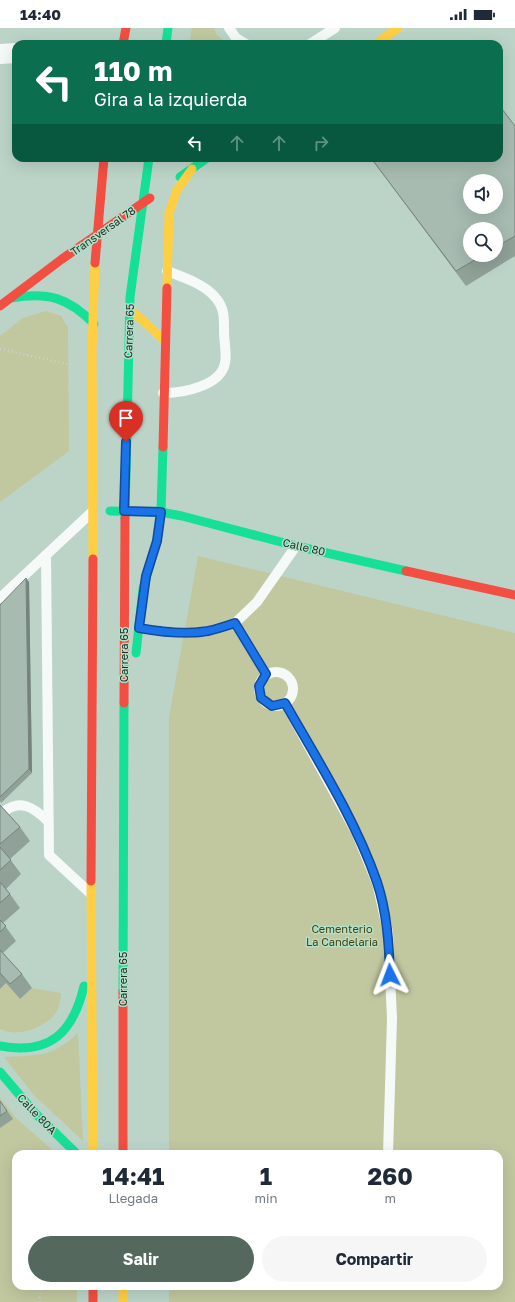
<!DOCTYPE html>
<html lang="es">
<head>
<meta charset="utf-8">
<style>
  body { margin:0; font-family:"Golos Text",sans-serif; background:#f6f6f7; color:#1f2937; height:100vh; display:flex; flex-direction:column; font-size:15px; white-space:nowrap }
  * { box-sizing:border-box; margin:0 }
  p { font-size:13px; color:#747a83 }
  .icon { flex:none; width:22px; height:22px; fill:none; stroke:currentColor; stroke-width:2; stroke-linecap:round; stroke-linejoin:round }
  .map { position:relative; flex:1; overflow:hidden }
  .drawer { position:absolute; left:12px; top:1122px; width:491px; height:140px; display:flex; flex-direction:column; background:#fff; border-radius:12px; box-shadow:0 4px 16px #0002 }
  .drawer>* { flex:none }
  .top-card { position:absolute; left:12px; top:12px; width:491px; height:122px; border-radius:12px; box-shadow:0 4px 16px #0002; background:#0b6e4f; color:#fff; overflow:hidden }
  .fabs { position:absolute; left:463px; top:146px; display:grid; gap:8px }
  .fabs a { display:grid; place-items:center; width:40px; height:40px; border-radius:50%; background:#fff; box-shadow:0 4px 16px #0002; font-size:20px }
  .pin { position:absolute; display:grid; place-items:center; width:34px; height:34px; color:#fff; margin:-41px -17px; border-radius:50% 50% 50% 0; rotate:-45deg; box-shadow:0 0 4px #0007 }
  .pin .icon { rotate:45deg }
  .me { position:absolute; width:44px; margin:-22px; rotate:357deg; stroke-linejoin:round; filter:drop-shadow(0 0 3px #0008) }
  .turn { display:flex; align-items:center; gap:14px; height:84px; padding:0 16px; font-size:18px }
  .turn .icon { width:52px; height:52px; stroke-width:2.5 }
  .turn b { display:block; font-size:28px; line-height:34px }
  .lanes { display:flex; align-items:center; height:38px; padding:0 16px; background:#0003; justify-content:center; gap:20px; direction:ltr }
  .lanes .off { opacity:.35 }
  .eta { display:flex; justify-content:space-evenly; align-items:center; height:68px; text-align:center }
  .eta b { font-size:24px; font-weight:700; line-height:28px }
  .primary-button { display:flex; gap:8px; margin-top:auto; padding:8px 16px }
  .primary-button a { flex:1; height:46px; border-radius:24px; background:#55685e; color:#fff; font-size:16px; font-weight:700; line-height:46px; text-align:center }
  .primary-button a+a { background:#f6f6f7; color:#1f2937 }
  .status { display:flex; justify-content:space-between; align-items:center; height:28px; padding:0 20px; background:#fff; direction:ltr }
  .status svg { height:11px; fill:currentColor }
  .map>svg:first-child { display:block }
</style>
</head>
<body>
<div class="status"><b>14:40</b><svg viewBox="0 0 49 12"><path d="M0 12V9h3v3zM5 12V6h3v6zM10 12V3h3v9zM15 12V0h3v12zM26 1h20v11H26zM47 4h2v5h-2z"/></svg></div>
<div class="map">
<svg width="515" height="1274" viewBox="0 0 515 1274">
  <rect width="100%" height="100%" fill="#bcd4c8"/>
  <!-- green -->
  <g fill="#c1c79f">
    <path d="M 192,0 L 214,0 L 216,6 L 227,16 L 189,16 Z"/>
    <path d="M 46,283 L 61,288 L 68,300 L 69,423 L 0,474 L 0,308 L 23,290 Z"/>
    <path d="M 198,528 L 515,605 L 515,1274 L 169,1274 L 169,1258 L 499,1258 L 499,1126 L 169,1126 L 169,689 Z"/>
    <path d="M 6,955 L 20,971 L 32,960 L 61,965 C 61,972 59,980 55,986 C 44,1000 16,1010 0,1001 L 0,961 Z"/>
    <path d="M 78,1005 L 83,1113 L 34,1067 L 4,1029 C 39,1027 51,1030 78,1005 Z"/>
    <path d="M 0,1070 L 16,1090 L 57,1126 L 16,1126 L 16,1258 L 77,1258 L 77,1274 L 0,1274 Z"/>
  </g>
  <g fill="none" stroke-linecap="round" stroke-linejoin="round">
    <!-- path -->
    <g stroke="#ccd3d0" stroke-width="2.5" stroke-dasharray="1 3" stroke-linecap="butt">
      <path d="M 0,321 L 72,337"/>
      <path d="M 39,1274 L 42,1258"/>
    </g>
    <!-- lane -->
    <g stroke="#f5f9f7" stroke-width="10">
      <path d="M 229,0 L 236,10 L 246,16"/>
      <path d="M 310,16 L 335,0"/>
      <path d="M 163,365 C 183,365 221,358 225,335 C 227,325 224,313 224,304 C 224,291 225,280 215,269 C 204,256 183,249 167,243"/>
      <path d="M 46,527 L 49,827 L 90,865"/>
      <path d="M 0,570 L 92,484"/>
      <path d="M 139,600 C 161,604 186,607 208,603 C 217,601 226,598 235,595"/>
      <circle cx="276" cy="661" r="17"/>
      <path d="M 266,646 L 235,595 L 257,574 L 296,518"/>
      <path d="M 285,675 L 356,804 L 377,855 L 388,904 L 392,990 L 388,1126"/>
      <path d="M 0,787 C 19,769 33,779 48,793"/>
    </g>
    <!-- street -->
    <path stroke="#f5f9f7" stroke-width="20" d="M 0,26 L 16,25"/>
    <!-- fast -->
    <g stroke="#16e098" stroke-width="9">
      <path d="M 166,16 L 168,0"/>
      <path d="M 180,149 L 207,130"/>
      <path d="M 11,270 C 48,264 68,269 94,296"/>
      <path d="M 110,483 L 161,484 L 182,488 L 296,518 L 406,543"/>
      <path d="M 125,490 L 130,269 L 149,130"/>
      <path d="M 136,625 L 143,561 L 157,513 L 161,484 L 163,419"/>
      <path d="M 123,963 L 124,675"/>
      <path d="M 0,1018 C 50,1027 73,1005 84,958"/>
      <path d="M 0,1044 L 34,1084 L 77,1126"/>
    </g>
    <!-- slow -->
    <g stroke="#ffcf43" stroke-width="9">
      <path d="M 375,16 L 398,0"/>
      <path d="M 167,260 L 169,185 L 177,162 L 192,141"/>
      <path d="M 130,281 L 165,313"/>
      <path d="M 93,531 L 92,322 L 95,235"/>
      <path d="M 91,853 L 93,1126"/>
      <path d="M 123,1258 L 123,1274"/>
    </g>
    <!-- jam -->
    <g stroke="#f24e42" stroke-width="9">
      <path d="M 123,16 L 126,0"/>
      <path d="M 95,235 L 104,130"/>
      <path d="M 0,278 L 62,231 L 150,170"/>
      <path d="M 163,419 L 167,260"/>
      <path d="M 406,543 L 515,567"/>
      <path d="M 124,675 L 125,490"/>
      <path d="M 91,853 L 93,531"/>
      <path d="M 123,1126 L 123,963"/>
      <path d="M 93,1258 L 93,1274"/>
    </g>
  </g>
  <!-- wall -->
  <g fill="#90a198" fill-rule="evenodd">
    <path d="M 515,98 L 515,228 L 466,258 L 371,130 L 499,130 ZM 496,201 L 496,227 L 470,227 Z"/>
    <path d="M 29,554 L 32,745 L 1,775 L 0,773 L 0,577 Z"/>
    <path d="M 0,777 L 20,799 L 30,813 L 10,831 L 21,846 L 6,861 L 10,866 L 20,880 L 3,895 L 16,913 L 3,925 L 22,946 L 32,960 L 20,971 L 6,955 L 0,961 Z"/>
    <path d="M 0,1073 L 13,1091 L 0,1100 Z"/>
  </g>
  <!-- shaded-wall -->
  <path fill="#75837c" d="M 26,550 L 29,554 L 32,745 L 29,741 Z"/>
  <!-- building -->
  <g fill="#a7bbb1" stroke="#75837c" fill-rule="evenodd">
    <path d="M 499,77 L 515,98 L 515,208 L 496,219 L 496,201 L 470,201 L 470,227 L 483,227 L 456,243 L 371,130 L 499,130 ZM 470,153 L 496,153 L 496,179 L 470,179 Z"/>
    <path d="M 26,550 L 29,741 L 0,769 L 0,577 Z"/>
    <path d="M 0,777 L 20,799 L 0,816 Z"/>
    <path d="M 0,819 L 11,832 L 0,842 Z"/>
    <path d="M 0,854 L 10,866 L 0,875 Z"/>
    <path d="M 0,892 L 6,898 L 0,904 Z"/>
    <path d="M 0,922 L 22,946 L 10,956 L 0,945 Z"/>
    <path d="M 0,1073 L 7,1083 L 0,1088 Z"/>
  </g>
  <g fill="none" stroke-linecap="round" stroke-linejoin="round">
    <defs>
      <path id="route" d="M 126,414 L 124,483 L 161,484 L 157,513 L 146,548 L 139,600 C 161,604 186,607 208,603 C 217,601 226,598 235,595 L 266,646 L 259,658 L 261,670 L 272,678 L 285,675 C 318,733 355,791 377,854 C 387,884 389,916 390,947"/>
    </defs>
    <!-- route casing -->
    <use href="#route" stroke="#114b97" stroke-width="10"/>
    <!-- route -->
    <use href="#route" stroke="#1a73e8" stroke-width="7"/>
  </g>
  <g text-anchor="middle" stroke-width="3" stroke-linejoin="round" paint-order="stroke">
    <!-- street labels -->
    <g font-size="11" fill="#1d2e25" stroke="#b2dfc8">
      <text transform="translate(103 203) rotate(-35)" y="4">Transversal 78</text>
      <text transform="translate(129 303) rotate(-88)" y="4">Carrera 65</text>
      <text transform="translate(304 519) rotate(13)" y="4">Calle 80</text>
      <text transform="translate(124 627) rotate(-90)" y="4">Carrera 65</text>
      <text transform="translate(123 951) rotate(-90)" y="4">Carrera 65</text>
      <text transform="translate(37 1086) rotate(46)" y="4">Calle 80A</text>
    </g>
    <!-- park labels -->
    <g font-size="11" fill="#4a430b" stroke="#b2dfc8">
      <text x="342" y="905">Cementerio<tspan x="342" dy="13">La Candelaria</tspan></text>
    </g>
  </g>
</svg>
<div class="fabs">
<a><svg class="icon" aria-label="sound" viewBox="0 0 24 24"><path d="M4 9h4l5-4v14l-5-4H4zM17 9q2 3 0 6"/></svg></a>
<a><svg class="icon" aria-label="search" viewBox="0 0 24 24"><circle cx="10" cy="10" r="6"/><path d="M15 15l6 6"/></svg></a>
</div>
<div class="pin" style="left:126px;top:414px;background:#d93025"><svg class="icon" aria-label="arrive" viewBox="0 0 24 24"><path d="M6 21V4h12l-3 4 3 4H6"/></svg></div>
<svg class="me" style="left:390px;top:947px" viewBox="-20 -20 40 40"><path d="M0-17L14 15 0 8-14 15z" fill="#1a73e8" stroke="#fff" stroke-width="4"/></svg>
<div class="top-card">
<div class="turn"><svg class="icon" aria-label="left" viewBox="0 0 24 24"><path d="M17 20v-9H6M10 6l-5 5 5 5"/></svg><div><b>110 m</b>Gira a la izquierda</div></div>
<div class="lanes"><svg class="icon" aria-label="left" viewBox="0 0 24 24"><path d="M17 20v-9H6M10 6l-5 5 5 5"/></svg><svg class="icon off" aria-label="ahead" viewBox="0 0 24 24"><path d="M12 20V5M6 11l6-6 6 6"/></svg><svg class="icon off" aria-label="ahead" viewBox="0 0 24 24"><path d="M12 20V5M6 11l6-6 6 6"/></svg><svg class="icon off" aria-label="right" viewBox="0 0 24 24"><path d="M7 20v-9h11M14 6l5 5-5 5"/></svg></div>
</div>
<section class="drawer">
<div class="eta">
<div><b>14:41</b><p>Llegada</p></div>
<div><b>1</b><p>min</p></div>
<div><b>260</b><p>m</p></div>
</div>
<div class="primary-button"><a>Salir</a><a>Compartir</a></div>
</section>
</div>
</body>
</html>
